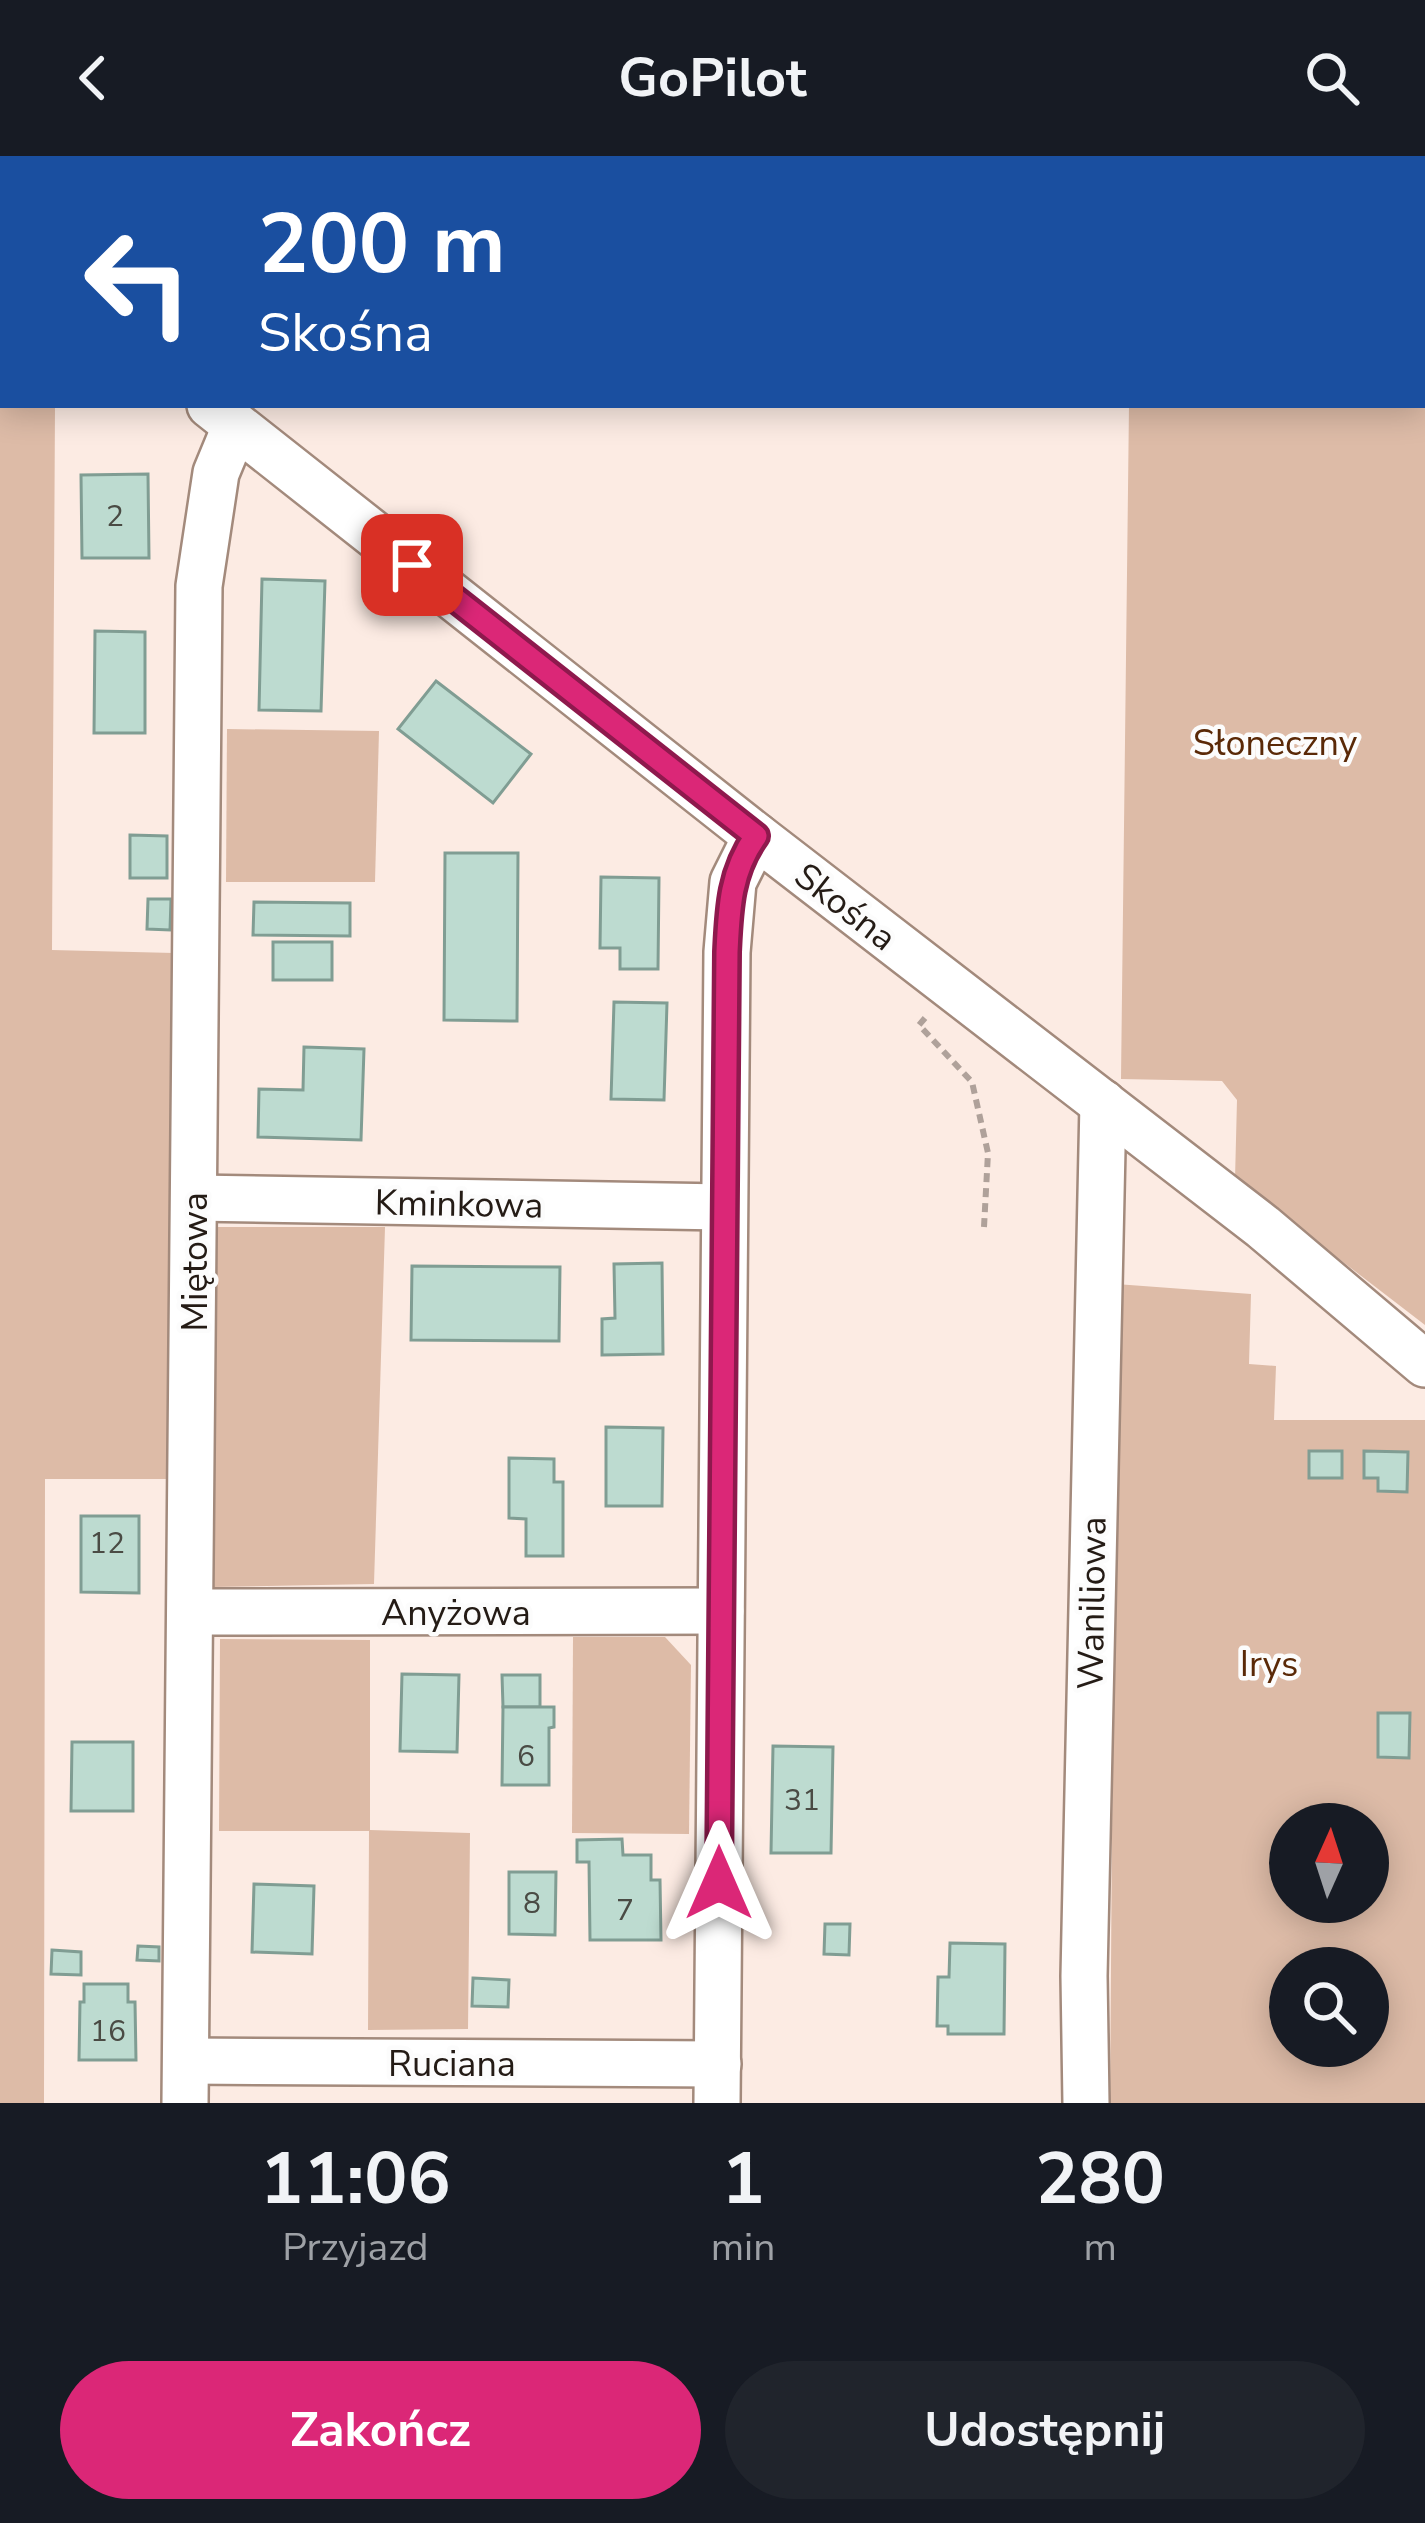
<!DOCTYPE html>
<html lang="pl">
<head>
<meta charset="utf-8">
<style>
  body { margin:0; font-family:"Nunito Sans",sans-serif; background:#20242c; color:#f1f3f6; height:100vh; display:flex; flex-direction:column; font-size:45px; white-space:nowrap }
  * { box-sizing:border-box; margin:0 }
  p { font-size:39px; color:#9ea1a6 }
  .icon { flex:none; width:66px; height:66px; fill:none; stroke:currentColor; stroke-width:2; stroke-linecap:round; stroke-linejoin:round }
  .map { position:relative; height:1947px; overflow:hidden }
  .side { display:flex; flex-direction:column; background:#171b24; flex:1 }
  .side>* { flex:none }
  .top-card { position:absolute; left:0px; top:0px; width:1425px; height:252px; box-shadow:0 6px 30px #0003; background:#1a4fa0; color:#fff; overflow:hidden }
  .needle { width:78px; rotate:3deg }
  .fabs { position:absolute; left:1269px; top:1647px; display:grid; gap:24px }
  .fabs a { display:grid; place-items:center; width:120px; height:120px; border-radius:50%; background:#171b24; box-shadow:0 6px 30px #0003; font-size:60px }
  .pin { position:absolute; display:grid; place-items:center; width:102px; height:102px; color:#fff; margin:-51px; border-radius:24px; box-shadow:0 6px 18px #0006 }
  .me { position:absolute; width:132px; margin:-66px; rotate:0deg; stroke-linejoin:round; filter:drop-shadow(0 0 9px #0008) }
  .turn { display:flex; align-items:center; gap:42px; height:252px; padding:0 60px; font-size:54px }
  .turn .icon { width:156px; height:156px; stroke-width:2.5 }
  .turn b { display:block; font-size:84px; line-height:102px }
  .eta { display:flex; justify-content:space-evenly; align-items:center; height:204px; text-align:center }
  .eta b { font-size:72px; font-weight:700; line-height:84px }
  .button { display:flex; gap:24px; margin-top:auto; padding:24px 60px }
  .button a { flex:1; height:138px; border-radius:72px; background:#db2777; color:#fff; font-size:48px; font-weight:700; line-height:138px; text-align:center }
  .button a+a { background:#20242c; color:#f1f3f6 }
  header { display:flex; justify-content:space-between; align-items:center; height:156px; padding:0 60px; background:#171b24; font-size:54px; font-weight:700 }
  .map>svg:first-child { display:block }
</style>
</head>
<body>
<header><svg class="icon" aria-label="back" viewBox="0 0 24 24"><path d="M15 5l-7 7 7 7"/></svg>GoPilot<svg class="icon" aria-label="search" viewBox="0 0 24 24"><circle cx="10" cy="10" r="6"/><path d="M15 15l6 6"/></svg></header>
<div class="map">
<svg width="1425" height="1947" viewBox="0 0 1425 1947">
  <rect width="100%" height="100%" fill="#fcebe3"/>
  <!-- green -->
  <g fill="#ddbba7" fill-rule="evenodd">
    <path d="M 13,0 L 1425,0 L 1425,1169 L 1235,1023 L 1237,944 L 1222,925 L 1121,923 L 1129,249 L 1422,249 L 1422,3 L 12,3 Z"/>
    <path d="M 0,151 L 3,249 L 55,249 L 52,794 L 174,797 L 169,1323 L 45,1323 L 44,1947 L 0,1947 Z"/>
    <path d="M 227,573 L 379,575 L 375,726 L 226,726 Z"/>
    <path d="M 215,1071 L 385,1071 L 374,1428 L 213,1431 Z"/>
    <path d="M 1116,1128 L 1251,1138 L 1249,1208 L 1276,1210 L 1274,1264 L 1425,1264 L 1425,1947 L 1110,1947 ZM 1290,1668 L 1368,1668 L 1368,1746 L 1290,1746 ZM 1290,1812 L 1368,1812 L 1368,1890 L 1290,1890 Z"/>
    <path d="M 573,1481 L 665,1481 L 691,1509 L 689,1678 L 572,1677 Z"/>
    <path d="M 220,1483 L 370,1484 L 370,1674 L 470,1677 L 468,1873 L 368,1874 L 369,1675 L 219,1675 Z"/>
  </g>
  <!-- building -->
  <g fill="#bddbd0" stroke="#809d93" stroke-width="3">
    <path d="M 148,318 L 149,402 L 82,402 L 81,319 Z"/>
    <path d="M 262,423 L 325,425 L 321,555 L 259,554 Z"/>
    <path d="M 95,475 L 145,476 L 145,577 L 94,577 Z"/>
    <path d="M 436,525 L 531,598 L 493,647 L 398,573 Z"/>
    <path d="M 130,679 L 167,680 L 167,722 L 130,722 Z"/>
    <path d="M 445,697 L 518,697 L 517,865 L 444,864 Z"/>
    <path d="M 601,721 L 659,722 L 658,813 L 620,813 L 620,792 L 600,792 Z"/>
    <path d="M 148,743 L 171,743 L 170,774 L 147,773 Z"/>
    <path d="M 254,746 L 350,747 L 350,780 L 253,779 Z"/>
    <rect x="273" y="786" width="59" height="38"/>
    <path d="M 614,846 L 667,847 L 664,944 L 611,943 Z"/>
    <path d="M 304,891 L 364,893 L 361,984 L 258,981 L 259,933 L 303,934 Z"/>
    <path d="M 662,1107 L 663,1198 L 602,1199 L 602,1163 L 615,1162 L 614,1108 Z"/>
    <path d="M 412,1110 L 560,1111 L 559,1185 L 411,1184 Z"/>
    <path d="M 606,1271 L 663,1272 L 662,1350 L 606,1350 Z"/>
    <rect x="1309" y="1295" width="33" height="27"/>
    <path d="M 1364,1295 L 1408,1296 L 1407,1336 L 1378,1335 L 1378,1322 L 1364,1322 Z"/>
    <path d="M 509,1302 L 554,1303 L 554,1326 L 563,1326 L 563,1400 L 526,1400 L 526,1363 L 509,1362 Z"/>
    <path d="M 81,1360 L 139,1360 L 139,1437 L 81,1436 Z"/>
    <path d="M 402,1518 L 459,1519 L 457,1596 L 400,1595 Z"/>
    <path d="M 502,1519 L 540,1519 L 540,1551 L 503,1551 Z"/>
    <path d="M 503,1551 L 554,1551 L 554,1571 L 549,1572 L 549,1629 L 502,1629 Z"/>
    <path d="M 1378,1557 L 1410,1557 L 1409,1602 L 1378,1601 Z"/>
    <path d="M 72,1586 L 133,1586 L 133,1655 L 71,1655 Z"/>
    <path d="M 773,1590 L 833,1591 L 831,1697 L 771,1697 Z"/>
    <path d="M 622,1683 L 623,1699 L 651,1699 L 651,1724 L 660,1724 L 661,1784 L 590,1784 L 589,1706 L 577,1706 L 577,1684 Z"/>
    <path d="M 509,1716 L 556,1716 L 555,1779 L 509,1778 Z"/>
    <path d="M 254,1728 L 314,1730 L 312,1798 L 252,1796 Z"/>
    <path d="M 825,1768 L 850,1768 L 849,1799 L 824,1798 Z"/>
    <path d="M 950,1787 L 1005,1788 L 1004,1878 L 948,1878 L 948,1870 L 937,1870 L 938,1821 L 949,1821 Z"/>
    <path d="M 138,1790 L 159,1791 L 159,1805 L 137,1804 Z"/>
    <path d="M 52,1794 L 81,1796 L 81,1819 L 51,1818 Z"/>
    <path d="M 473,1822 L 509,1824 L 508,1851 L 472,1850 Z"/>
    <path d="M 84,1828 L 128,1828 L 128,1846 L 135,1846 L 136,1904 L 79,1904 L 80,1846 L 84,1846 Z"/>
  </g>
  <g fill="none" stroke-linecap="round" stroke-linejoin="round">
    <defs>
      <g id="minor">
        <path d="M 0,113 L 3,114"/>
        <path d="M 210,249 L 756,680 L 1263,1071 L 1425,1208"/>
        <path d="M 194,1042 L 724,1051"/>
        <path d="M 191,1456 L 721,1455"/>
        <path d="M 186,1905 L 718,1908"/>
        <path d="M 185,1947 L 199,430 L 216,317 L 235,271"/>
        <path d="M 717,1947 L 727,796 L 733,726 L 756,680"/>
        <path d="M 1086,1947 L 1084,1820 L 1103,947"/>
      </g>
    </defs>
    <!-- minor casing -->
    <use href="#minor" stroke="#a38a7c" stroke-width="50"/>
    <!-- path -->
    <path stroke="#afa19a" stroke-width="6" stroke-dasharray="9 6" stroke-linecap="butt" d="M 925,862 L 919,869 L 972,926 L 988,997 L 984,1071"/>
    <!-- minor -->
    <use href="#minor" stroke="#fff" stroke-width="45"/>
  </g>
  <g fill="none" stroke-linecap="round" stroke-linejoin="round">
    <defs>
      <path id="route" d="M 412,409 L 756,680 C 730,716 729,754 727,796 L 719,1727"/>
    </defs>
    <!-- route casing -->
    <use href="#route" stroke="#8e194d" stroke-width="30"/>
    <!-- route -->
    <use href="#route" stroke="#db2777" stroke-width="21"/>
  </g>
  <g text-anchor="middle" stroke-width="9" stroke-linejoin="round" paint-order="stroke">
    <!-- number labels -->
    <g font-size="30" fill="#4a4b44">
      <text x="115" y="370">2</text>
      <text x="107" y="1397">12</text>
      <text x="526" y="1610">6</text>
      <text x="802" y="1654">31</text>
      <text x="532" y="1757">8</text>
      <text x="625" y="1764">7</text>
      <text x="108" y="1885">16</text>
    </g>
    <!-- park labels -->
    <g font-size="36" fill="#5a2907" stroke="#fcfcfc">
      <text x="1275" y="599">Słoneczny</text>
      <text x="1269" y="1520">Irys</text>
    </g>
    <!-- street labels -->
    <g font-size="36" fill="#241b15" stroke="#fcfcfc">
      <text transform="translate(846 750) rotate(38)" y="13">Skośna</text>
      <text transform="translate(459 1047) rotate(1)" y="13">Kminkowa</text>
      <text transform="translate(194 1106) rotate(-90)" y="13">Miętowa</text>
      <text transform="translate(1091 1447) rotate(-89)" y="13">Waniliowa</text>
      <text x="456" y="1469">Anyżowa</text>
      <text x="452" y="1920">Ruciana</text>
    </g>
  </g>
</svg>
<div class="fabs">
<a><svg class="needle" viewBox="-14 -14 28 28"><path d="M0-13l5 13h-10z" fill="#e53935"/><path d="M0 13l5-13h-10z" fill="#9ea1a6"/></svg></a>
<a><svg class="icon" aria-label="search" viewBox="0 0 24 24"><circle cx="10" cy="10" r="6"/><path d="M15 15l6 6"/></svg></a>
</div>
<div class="pin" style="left:412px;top:409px;background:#d93025"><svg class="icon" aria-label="arrive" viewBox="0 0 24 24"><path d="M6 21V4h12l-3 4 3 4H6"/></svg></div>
<svg class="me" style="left:719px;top:1727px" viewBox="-20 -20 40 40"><path d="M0-17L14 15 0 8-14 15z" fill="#db2777" stroke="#fff" stroke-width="4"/></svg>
<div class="top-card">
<div class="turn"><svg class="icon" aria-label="left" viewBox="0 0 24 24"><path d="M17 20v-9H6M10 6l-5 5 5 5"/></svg><div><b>200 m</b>Skośna</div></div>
</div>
</div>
<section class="side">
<div class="eta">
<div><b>11:06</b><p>Przyjazd</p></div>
<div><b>1</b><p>min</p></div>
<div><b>280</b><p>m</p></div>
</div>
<div class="button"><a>Zakończ</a><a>Udostępnij</a></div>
</section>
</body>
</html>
